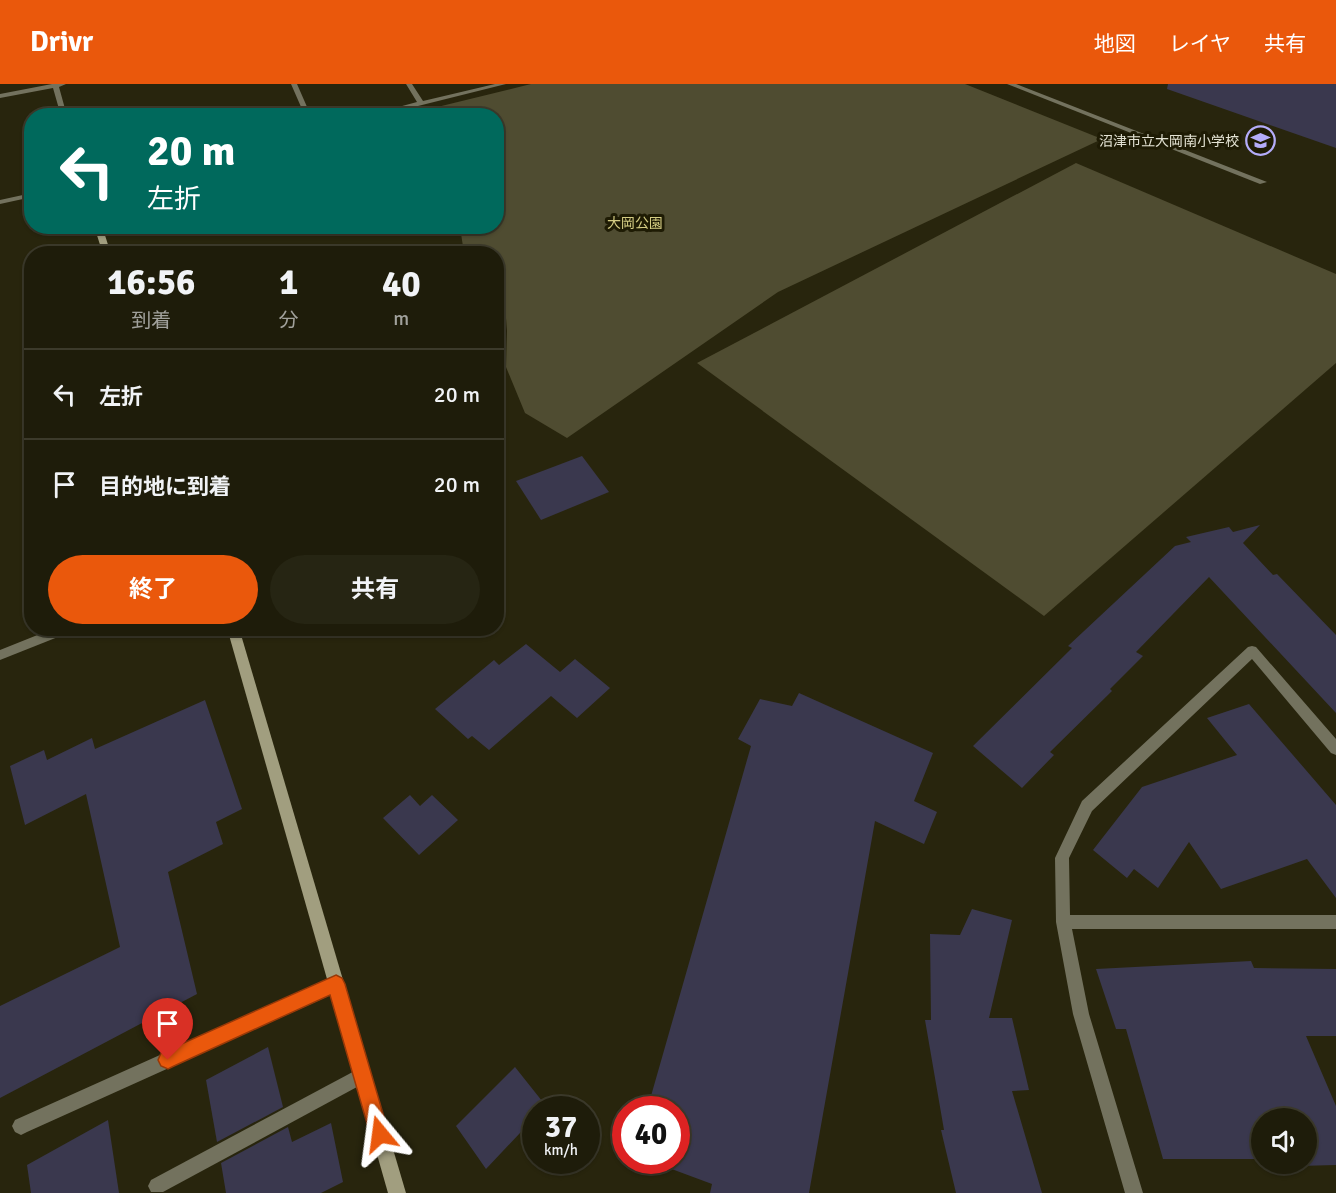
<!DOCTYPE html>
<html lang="ja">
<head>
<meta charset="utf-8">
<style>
  body { margin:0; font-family:Signika,"Noto Sans JP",sans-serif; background:#262513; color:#f1f3f6; height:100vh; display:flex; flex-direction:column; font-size:22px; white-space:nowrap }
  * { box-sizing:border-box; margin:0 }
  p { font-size:20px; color:#a1a19c }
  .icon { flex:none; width:33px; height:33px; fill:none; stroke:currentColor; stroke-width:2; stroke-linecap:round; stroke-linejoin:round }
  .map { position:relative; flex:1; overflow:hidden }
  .details { position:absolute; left:24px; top:162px; width:480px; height:390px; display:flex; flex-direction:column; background:#1e1c0a; border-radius:24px; box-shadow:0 2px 4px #0004,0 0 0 2px #3c3a2b }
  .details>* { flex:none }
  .top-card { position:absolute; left:24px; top:24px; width:480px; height:126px; border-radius:24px; box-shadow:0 2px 4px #0004,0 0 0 2px #3c3a2b; background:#00695c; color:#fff; overflow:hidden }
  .buttons { position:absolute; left:1251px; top:1024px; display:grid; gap:12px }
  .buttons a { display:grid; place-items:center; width:66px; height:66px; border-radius:50%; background:#1e1c0a; box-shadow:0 2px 4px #0004,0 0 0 2px #3c3a2b; font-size:30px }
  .speed { position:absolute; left:522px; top:1012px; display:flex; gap:12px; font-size:30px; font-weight:700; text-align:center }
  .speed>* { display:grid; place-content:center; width:78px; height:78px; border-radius:50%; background:#1e1c0a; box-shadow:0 2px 4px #0004,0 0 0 2px #3c3a2b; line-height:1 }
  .speed small { font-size:15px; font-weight:400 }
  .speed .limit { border:9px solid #d22; background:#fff; color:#111 }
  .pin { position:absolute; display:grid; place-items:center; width:51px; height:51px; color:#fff; margin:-62px -26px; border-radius:50% 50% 50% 0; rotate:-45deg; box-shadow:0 0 6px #0007 }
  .pin .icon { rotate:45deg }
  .me { position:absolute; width:66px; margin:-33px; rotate:344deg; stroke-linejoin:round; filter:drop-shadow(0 0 4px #0008) }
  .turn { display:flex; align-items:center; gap:21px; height:126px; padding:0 24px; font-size:27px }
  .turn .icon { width:78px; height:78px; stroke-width:2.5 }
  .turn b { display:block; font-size:42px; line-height:51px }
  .eta { display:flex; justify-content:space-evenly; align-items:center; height:102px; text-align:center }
  .eta b { font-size:36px; font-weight:700; line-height:42px }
  .action { display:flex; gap:12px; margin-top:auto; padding:12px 24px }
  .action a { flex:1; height:69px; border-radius:36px; background:#ea580c; color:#fff; font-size:24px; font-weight:700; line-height:69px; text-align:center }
  .action a+a { background:#262513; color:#f1f3f6 }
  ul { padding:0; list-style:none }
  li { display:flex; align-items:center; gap:18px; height:90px; padding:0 24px; border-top:2px solid #3c3a2b }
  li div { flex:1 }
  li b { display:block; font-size:22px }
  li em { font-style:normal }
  header { display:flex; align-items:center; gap:36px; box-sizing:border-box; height:84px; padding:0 30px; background:#ea580c; color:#fff }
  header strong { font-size:28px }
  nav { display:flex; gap:33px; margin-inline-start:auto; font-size:21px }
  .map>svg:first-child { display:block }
</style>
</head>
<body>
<header>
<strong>Drivr</strong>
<nav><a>地図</a><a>レイヤ</a><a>共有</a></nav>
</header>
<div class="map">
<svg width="1336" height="1109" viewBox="0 0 1336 1109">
  <rect width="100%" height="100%" fill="#28250d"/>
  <!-- green -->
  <g fill="#4f4c31">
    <path d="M 531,0 L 965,0 L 1102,55 L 778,208 L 567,354 L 525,329 L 506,283 L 507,247 L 504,208 L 497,201 L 496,170 L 464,169 L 460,143 L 496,142 L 496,32 L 428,31 L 425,26 Z"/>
    <path d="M 1076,79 L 1336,190 L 1336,279 L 1044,532 L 697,279 Z"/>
  </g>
  <!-- building -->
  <g fill="#3a384e">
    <path d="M 1168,0 L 1336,0 L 1336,64 L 1167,5 Z"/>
    <path d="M 582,372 L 609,408 L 541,436 L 516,397 Z"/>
    <path d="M 1260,441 L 1243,459 L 1273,491 L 1277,490 L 1336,551 L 1336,629 L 1209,493 L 1136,568 L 1143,572 L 1110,605 L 1112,607 L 1050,668 L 1054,671 L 1022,704 L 973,662 L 1072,564 L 1068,562 L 1175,462 L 1191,458 L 1186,453 L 1229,443 L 1233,448 Z"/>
    <path d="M 526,560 L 560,588 L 575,575 L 610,604 L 577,634 L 551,612 L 489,666 L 472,652 L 468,655 L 435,625 L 494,576 L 499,581 Z"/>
    <path d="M 799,609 L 933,669 L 914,717 L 937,728 L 924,760 L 875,737 L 809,1109 L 710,1109 L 712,1100 L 650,1077 L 676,1077 L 676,1026 L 647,1026 L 751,662 L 738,655 L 760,615 L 792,622 Z"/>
    <path d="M 205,616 L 242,725 L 216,738 L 223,760 L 168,788 L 197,910 L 0,1014 L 0,922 L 120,863 L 86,710 L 25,741 L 10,682 L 44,666 L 47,676 L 92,654 L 95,665 Z"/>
    <path d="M 1249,620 L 1336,721 L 1336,814 L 1307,775 L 1221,805 L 1189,758 L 1158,804 L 1134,785 L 1127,794 L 1093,766 L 1142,703 L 1237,671 L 1207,634 Z"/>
    <path d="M 410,711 L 420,722 L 432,711 L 458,736 L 419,771 L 383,734 Z"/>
    <path d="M 972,825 L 1012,836 L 989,934 L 1012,934 L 1029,1006 L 1012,1007 L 1042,1109 L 956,1109 L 941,1046 L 944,1046 L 925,936 L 931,936 L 930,850 L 960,851 Z"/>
    <path d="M 1251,877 L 1254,884 L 1336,885 L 1336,952 L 1306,952 L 1336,1022 L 1336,1081 L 1265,1083 L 1264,1080 L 1306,1080 L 1306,1035 L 1262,1035 L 1262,1075 L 1163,1075 L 1126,945 L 1116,945 L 1096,885 Z"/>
    <path d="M 268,963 L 283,1023 L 217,1058 L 206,996 Z"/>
    <path d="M 515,983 L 546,1022 L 541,1026 L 536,1026 L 536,1032 L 486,1085 L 456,1042 Z"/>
    <path d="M 108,1036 L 119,1109 L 31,1109 L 27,1081 Z"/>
    <path d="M 331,1039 L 343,1098 L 321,1109 L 226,1109 L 221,1079 L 288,1043 L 292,1058 Z"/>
  </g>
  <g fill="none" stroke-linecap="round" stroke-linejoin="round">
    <!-- street -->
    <g fill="#73725e" fill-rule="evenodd">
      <path d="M 52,0 L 66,0 L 59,3 L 67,32 L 61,32 L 53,4 L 0,14 L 0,10 Z"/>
      <path d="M 291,0 L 297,0 L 311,32 L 305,32 Z"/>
      <path d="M 406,0 L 412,0 L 423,17 L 495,0 L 506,0 L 378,32 L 365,32 L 417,18 Z"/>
      <path d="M 1007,0 L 1016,0 L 1267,98 L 1260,100 Z"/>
      <path d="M 32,109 L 32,113 L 0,120 L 0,116 Z"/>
      <path d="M 55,544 L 75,544 L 73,547 L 0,576 L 0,566 Z"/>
      <path d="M 1252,562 L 1256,563 L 1336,655 L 1336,671 L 1331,669 L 1252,575 L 1092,727 L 1069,774 L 1070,831 L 1336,831 L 1336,845 L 1072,845 L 1089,930 L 1143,1109 L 1125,1109 L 1073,930 L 1056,838 L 1055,774 L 1082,717 L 1248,563 Z"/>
      <path d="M 336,892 L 342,894 L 344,900 L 342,906 L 27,1048 L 21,1051 L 15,1048 L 12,1042 L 15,1036 Z"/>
      <path d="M 362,983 L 368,985 L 370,991 L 368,997 L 163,1108 L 151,1108 L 148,1102 L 151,1096 Z"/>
    </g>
    <!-- secondary -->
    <g fill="#a19e7f" fill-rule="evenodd">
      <path d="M 94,142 L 102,142 L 111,170 L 103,170 Z"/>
      <path d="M 227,544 L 239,544 L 406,1109 L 388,1109 Z"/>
    </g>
  </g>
  <!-- route -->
  <path fill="#ea580c" stroke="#983908" stroke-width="1.5" d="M 336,891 L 342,894 L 345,900 L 389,1050 L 386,1057 L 380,1060 L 373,1057 L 370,1050 L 330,911 L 174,982 L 168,985 L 161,982 L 158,976 L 161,969 Z"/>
  <!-- icons -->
  <defs>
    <symbol id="school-ring" viewBox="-11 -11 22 22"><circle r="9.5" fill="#1e1b04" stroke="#b4acf9" stroke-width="1.5"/><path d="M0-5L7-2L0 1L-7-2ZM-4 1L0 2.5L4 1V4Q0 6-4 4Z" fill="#b4acf9"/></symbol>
  </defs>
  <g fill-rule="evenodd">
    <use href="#school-ring" x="1244" y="40" width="33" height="33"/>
  </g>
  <g text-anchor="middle" stroke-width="6" stroke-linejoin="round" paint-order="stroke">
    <!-- far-poi labels -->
    <g font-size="14" fill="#e3e2d3" stroke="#1e1b04" text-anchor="end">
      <text x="1239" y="62">沼津市立大岡南小学校</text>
    </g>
    <!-- far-park labels -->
    <g font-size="14" fill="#d4cc83" stroke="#1e1b04">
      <text x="635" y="144">大岡公園</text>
    </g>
  </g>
</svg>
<div class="buttons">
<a><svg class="icon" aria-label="sound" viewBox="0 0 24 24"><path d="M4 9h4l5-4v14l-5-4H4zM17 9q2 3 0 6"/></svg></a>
</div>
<div class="speed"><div>37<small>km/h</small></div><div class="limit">40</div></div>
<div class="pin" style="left:168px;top:976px;background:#d93025"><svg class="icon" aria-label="arrive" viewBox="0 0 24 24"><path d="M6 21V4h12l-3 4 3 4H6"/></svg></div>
<svg class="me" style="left:380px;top:1050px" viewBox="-20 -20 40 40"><path d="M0-17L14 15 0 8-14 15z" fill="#ea580c" stroke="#fff" stroke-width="4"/></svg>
<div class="top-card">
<div class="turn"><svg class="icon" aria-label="left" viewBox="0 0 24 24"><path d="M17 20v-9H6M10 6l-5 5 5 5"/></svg><div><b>20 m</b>左折</div></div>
</div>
<section class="details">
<div class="eta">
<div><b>16:56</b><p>到着</p></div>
<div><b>1</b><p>分</p></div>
<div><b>40</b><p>m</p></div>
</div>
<ul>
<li><svg class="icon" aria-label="left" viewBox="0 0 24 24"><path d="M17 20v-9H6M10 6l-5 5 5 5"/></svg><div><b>左折</b></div><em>20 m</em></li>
<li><svg class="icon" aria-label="arrive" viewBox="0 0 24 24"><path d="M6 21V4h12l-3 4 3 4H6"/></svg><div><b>目的地に到着</b></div><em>20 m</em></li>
</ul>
<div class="action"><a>終了</a><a>共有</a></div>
</section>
</div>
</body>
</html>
